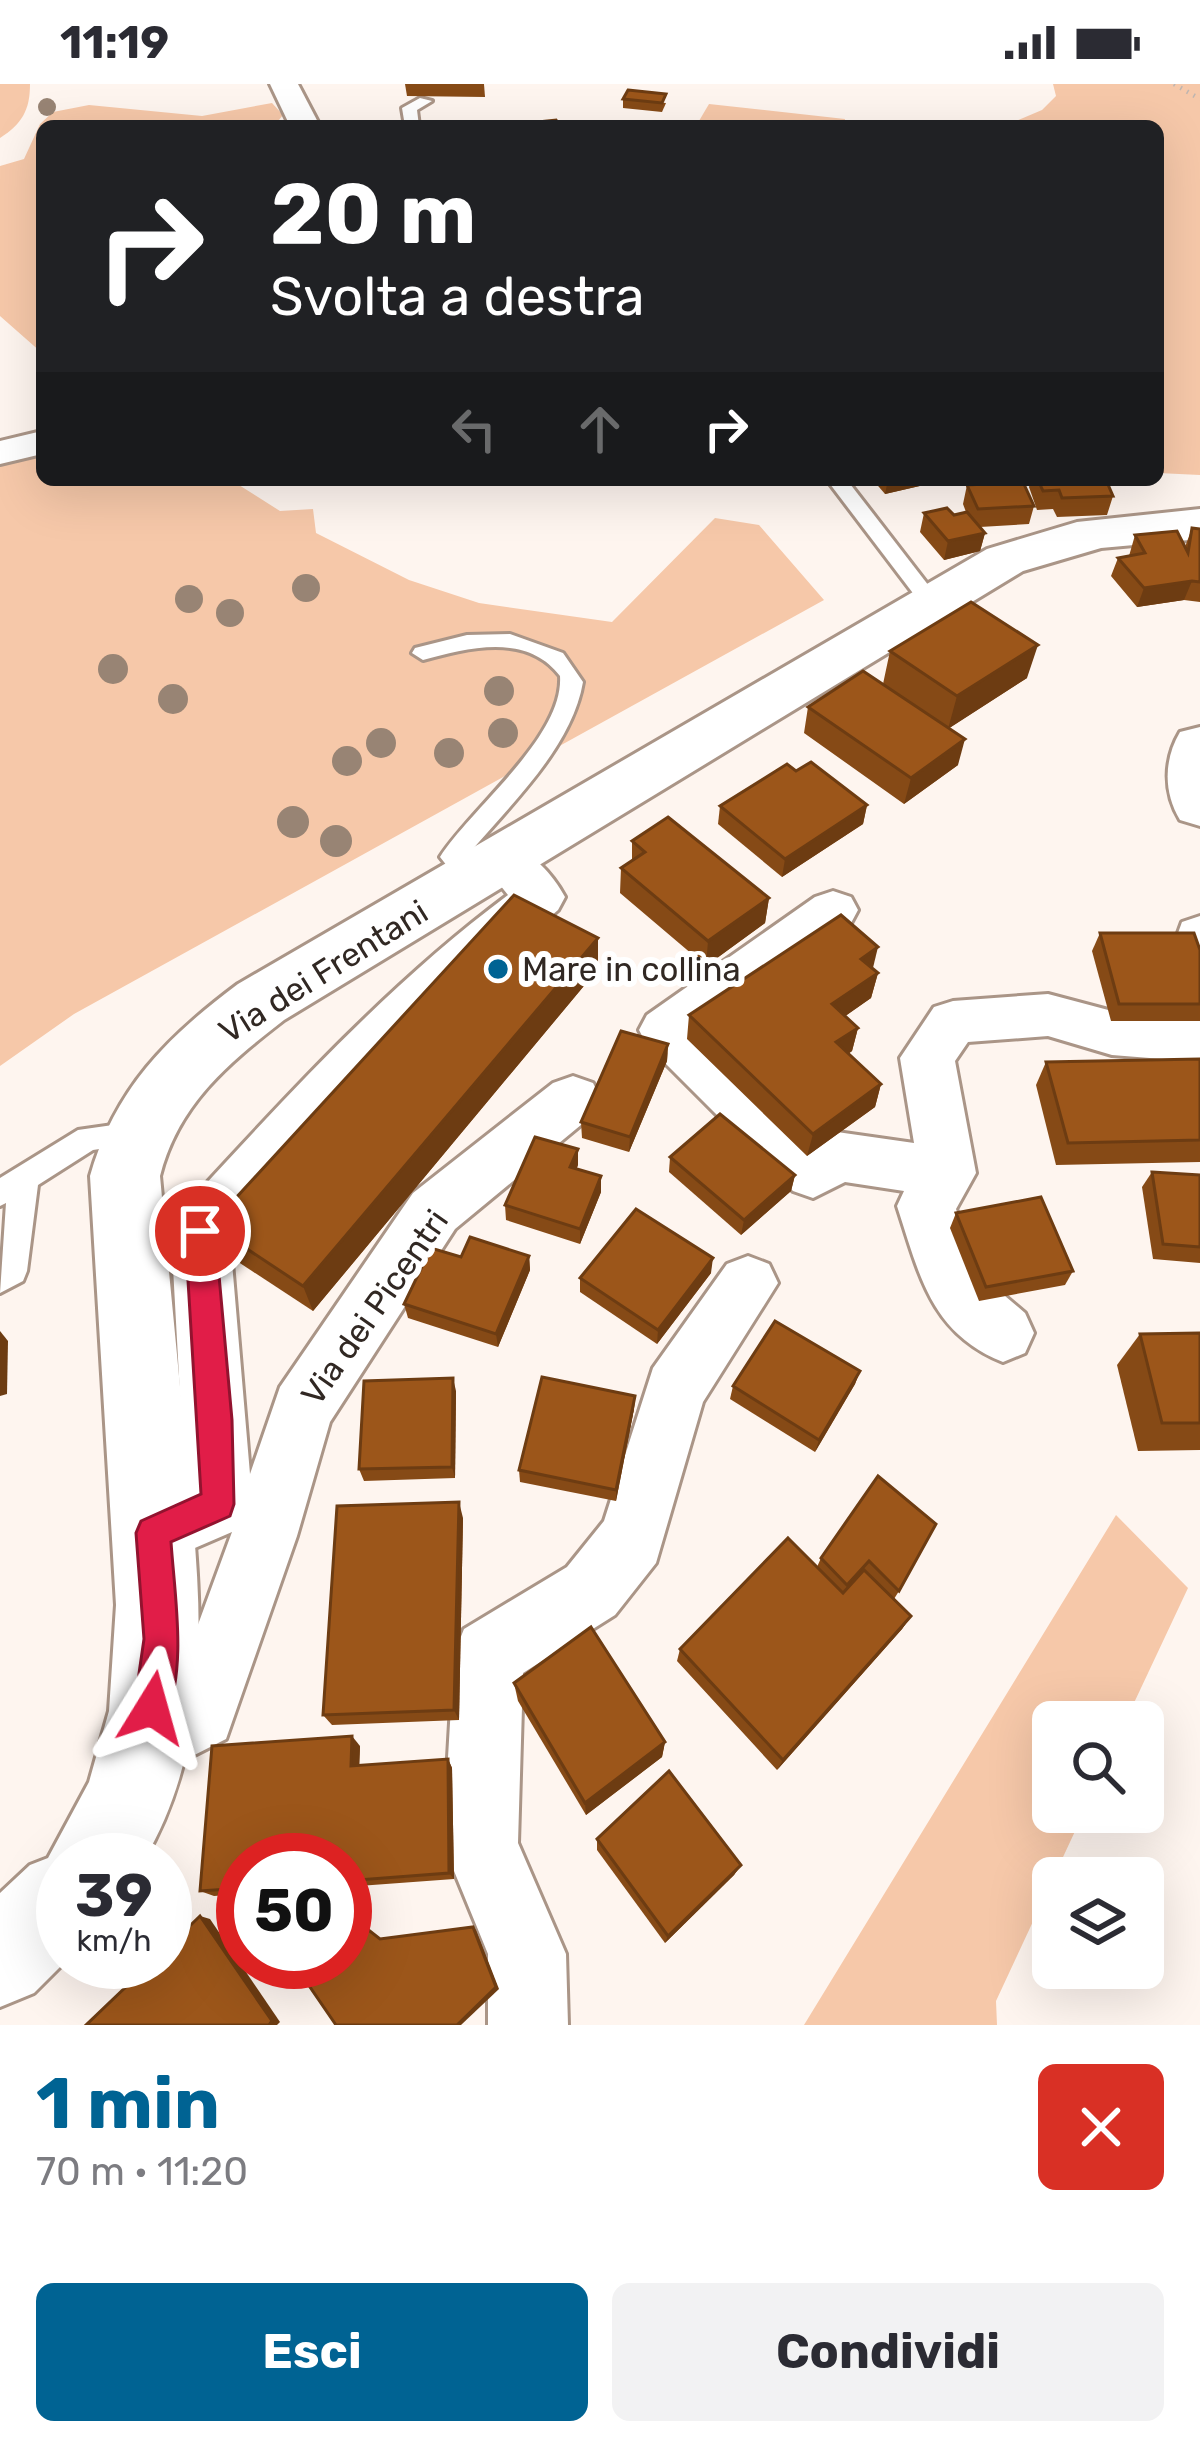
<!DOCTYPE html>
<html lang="it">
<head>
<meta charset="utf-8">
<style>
  body { margin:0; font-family:Rubik,sans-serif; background:#f2f2f3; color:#2b2b33; height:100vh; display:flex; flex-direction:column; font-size:45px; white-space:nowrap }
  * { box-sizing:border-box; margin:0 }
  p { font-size:39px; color:#7c7c81 }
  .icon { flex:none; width:66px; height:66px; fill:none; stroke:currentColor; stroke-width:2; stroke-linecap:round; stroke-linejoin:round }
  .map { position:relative; height:1941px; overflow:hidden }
  .panel { display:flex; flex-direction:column; background:#fff; flex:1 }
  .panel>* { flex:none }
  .guide { position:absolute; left:36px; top:36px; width:1128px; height:366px; border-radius:18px; box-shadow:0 12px 48px #0002; background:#202124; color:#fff; overflow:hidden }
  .fabs { position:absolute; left:1032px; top:1617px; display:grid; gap:24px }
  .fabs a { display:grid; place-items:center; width:132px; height:132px; border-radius:18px; background:#fff; box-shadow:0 12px 48px #0002; font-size:60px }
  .speed { position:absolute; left:36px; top:1749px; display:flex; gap:24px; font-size:60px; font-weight:700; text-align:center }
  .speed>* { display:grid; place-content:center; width:156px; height:156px; border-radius:50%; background:#fff; box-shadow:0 12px 48px #0002; line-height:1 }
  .speed small { font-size:30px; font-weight:400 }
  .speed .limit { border:18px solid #d22; background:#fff; color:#111 }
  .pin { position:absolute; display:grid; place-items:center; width:102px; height:102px; color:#fff; margin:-51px; border:6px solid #fff; border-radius:50%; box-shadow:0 3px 12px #0007 }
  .me { position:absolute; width:132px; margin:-66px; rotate:8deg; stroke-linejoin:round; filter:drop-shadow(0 0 9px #0008) }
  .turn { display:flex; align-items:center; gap:42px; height:252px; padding:0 36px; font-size:54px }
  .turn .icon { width:156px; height:156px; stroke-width:2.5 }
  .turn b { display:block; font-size:84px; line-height:102px }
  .lanes { display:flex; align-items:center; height:114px; padding:0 36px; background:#0003; justify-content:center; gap:60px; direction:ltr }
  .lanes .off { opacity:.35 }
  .round { display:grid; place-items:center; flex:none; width:126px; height:126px; border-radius:18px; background:#f2f2f3 }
  .summary { display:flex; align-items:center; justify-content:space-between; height:204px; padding:0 36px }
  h1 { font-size:72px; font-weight:700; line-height:90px; color:#006393 }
  .cta { display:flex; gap:24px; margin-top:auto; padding:24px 36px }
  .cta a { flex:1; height:138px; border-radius:18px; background:#006393; color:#fff; font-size:48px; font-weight:700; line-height:138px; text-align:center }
  .cta a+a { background:#f2f2f3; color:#2b2b33 }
  .status { display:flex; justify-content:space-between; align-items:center; height:84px; padding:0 60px; background:#fff; direction:ltr }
  .status svg { height:33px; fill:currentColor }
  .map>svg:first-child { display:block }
</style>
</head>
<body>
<div class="status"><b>11:19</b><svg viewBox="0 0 49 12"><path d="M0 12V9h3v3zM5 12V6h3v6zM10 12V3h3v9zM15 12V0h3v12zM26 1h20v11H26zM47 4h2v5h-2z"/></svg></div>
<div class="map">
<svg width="1200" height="1941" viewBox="0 0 1200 1941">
  <rect width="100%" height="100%" fill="#fef5ef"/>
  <!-- green -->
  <g fill="#f6c8a9">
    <path d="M 0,0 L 30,0 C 30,26 22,40 0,54 Z"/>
    <path d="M 1053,0 L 1200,0 L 1200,391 L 1158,389 L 1158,42 L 1004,42 L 1042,26 L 1056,12 Z"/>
    <path d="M 272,19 L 283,31 L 274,42 L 42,42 L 42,269 L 0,232 L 0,82 L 24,75 L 40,40 L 53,28 L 89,21 L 202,32 Z"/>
    <path d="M 709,20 L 845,35 L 844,42 L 696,42 Z"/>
    <path d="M 42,369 L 42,396 L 231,396 L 280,427 L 313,425 L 316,449 L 409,496 L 479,519 L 612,538 L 715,434 L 759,441 L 824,516 L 74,930 L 0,982 L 0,379 Z"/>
    <path d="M 1116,1431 L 1188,1504 L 1125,1638 L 1053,1638 L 1053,1728 L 1084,1728 L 996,1917 L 997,1941 L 804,1941 Z"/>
  </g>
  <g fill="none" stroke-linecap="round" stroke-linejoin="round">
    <defs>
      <g id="service">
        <path d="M 420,14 L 432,17 L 417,26 L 419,42 L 405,42 L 402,24 Z"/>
        <path d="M 827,396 L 847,396 L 939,515 L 939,525 L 925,525 Z"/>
        <path d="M 510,550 L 563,569 L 583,598 C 572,664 508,723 466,773 L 484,795 L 472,804 L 463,802 L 440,773 C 471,724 564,653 560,592 C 527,548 467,564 423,576 L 412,569 L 415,564 L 467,551 Z"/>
        <path d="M 134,1038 L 144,1042 L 148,1050 L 144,1058 L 93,1066 L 38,1101 L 27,1187 L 23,1197 L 0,1209 L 6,1119 L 0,1122 L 0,1094 L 78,1046 Z"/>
      </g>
      <g id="minor">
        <path d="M 270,0 L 298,0 L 320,42 L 290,42 Z"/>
        <path d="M 42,347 L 42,370 L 0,380 L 0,357 Z"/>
        <path d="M 504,758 C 530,766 552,789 565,813 L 558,826 L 422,944 L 230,1155 L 250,1390 L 280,1303 L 413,1109 L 553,999 L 573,992 L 593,999 L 601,1015 L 593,1031 L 455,1145 L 330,1338 L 297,1452 L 226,1655 L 147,1695 L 121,1685 L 111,1659 L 121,1633 L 174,1606 L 232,1448 L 153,1482 L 129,1473 L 120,1449 L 129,1425 L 185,1401 L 171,1147 L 179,1129 C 283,1016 385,903 508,811 L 480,776 L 487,763 Z"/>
        <path d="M 833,807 L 851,813 L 858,826 L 851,839 L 703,948 L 816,1055 L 837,1048 L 914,1059 L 900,974 L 934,923 L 953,917 L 1048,910 L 1112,927 L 1200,934 L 1200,978 L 1112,971 L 1048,952 L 968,958 L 955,977 L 976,1089 L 956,1125 L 979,1190 L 1025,1229 L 1034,1249 L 1025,1269 L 1003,1278 C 930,1249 919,1189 897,1122 L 904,1107 L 845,1098 L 813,1114 L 793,1107 L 647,961 L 639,946 L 647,931 L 815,813 Z"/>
        <path d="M 1200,832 L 1200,880 L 1182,874 L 1174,860 L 1182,838 Z"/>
        <path d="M 748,1172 L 769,1180 L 778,1199 L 703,1318 L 656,1479 L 615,1531 L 523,1589 L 518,1759 L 566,1870 L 568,1941 L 488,1941 L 488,1870 L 443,1760 L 454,1570 L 464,1545 L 567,1483 L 604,1437 L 653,1284 L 727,1180 Z"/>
      </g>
      <g id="secondary">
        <path d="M 1200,425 L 1200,455 L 1101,464 L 1023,487 L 284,936 C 227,980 178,1021 160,1092 C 168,1180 177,1268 185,1356 C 199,1499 220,1646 144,1776 L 63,1776 L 65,1878 L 34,1909 L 0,1923 L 0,1809 L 30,1781 L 48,1774 L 89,1698 L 109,1627 L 116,1521 L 90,1092 C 115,1005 167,953 238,900 L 987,465 L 1077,438 Z"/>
        <path d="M 1200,643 L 1200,742 L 1180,736 C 1163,708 1164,675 1180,648 Z"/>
      </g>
    </defs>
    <!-- service casing -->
    <use href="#service" stroke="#aa9587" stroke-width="6"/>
    <!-- minor casing -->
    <use href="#minor" stroke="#aa9587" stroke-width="6"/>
    <!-- secondary casing -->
    <use href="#secondary" stroke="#aa9587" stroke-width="6"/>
    <!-- path -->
    <path stroke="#beb5b0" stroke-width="4.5" stroke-dasharray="1.5 6" stroke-linecap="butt" d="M 1174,0 L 1200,15"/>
    <!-- service -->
    <use href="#service" fill="#fff" fill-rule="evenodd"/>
    <!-- minor -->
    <use href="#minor" fill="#fff" fill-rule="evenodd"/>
    <!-- secondary -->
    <use href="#secondary" fill="#fff" fill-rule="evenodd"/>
  </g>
  <!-- trees -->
  <g fill="#988474">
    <circle cx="47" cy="23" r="9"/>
    <circle cx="306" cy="504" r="14"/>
    <circle cx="189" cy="515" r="14"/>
    <circle cx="230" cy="529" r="14"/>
    <circle cx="113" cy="585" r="15"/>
    <circle cx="499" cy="607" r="15"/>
    <circle cx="173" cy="615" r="15"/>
    <circle cx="503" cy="649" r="15"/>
    <circle cx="381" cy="659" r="15"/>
    <circle cx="449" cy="669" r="15"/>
    <circle cx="347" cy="677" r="15"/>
    <circle cx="293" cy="738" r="16"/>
    <circle cx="336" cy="757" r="16"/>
  </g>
  <!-- wall -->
  <g fill="#864a16">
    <path d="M 405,0 L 484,0 L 485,13 L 407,12 Z"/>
    <path d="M 623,15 L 666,19 L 662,28 L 623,24 Z"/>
    <path d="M 873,396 L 925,396 L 924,401 L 885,410 Z"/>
    <path d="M 1031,396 L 1106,396 L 1113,412 L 1107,431 L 1057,433 L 1053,425 L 1037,426 L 1029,403 Z"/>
    <path d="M 967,401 L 1034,422 L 1029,440 L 980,443 L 985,449 L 980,467 L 944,476 L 920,448 L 924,429 L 954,431 L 966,428 L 963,420 Z"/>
    <path d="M 1192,444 L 1200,445 L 1200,518 L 1184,516 L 1137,523 L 1111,492 L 1118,474 L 1129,472 L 1135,451 L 1185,463 Z"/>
    <path d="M 890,567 L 1027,594 L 949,644 L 958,681 L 904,720 L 804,649 L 808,623 L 883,600 Z"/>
    <path d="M 796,687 L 867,721 L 863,740 L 782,793 L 718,740 L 720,722 Z"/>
    <path d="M 632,757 L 769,814 L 765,839 L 706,882 L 620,809 L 621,784 L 632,777 Z"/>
    <path d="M 1100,849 L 1200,866 L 1200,937 L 1111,937 L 1092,867 Z"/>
    <path d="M 598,885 L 313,1227 L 223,1168 L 211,1141 Z"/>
    <path d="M 873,885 L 878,889 L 871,914 L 845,932 L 858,944 L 852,967 L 848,970 L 881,1000 L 875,1023 L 807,1072 L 687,955 L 689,931 Z"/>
    <path d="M 668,960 L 667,977 L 629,1068 L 582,1054 L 581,1038 Z"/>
    <path d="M 1200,975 L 1200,1078 L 1056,1081 L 1036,1001 L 1046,978 Z"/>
    <path d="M 670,1073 L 795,1091 L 791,1107 L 741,1151 L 669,1088 Z"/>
    <path d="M 578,1081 L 576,1085 L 601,1108 L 580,1160 L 506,1136 L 505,1121 Z"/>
    <path d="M 1152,1088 L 1200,1091 L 1200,1179 L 1153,1175 L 1142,1103 Z"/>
    <path d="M 956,1129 L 1073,1187 L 1065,1201 L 979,1217 L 950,1144 Z"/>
    <path d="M 529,1172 L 530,1186 L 498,1263 L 408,1234 L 404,1220 L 461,1173 Z"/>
    <path d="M 711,1189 L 657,1260 L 580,1208 L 580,1194 Z"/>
    <path d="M 1200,1249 L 1200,1366 L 1138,1367 L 1117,1281 L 1140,1250 Z"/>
    <path d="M 860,1287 L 855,1300 L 815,1368 L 730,1315 L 733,1302 Z"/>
    <path d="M 456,1307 L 455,1394 L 364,1397 L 359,1385 Z"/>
    <path d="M 635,1312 L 634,1325 L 616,1417 L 520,1398 L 519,1386 Z"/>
    <path d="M 878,1392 L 899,1507 L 894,1515 L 911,1532 L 902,1545 L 777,1686 L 677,1577 L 680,1565 L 817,1483 L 821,1474 Z"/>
    <path d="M 463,1434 L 459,1636 L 332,1641 L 323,1631 Z"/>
    <path d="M 514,1599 L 665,1658 L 662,1673 L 586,1731 L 518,1617 Z"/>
    <path d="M 360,1662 L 359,1681 L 448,1675 L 452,1684 L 454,1795 L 345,1803 L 345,1776 L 243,1776 L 243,1810 L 214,1812 L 200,1807 Z"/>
    <path d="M 597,1755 L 741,1781 L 734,1791 L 665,1859 L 597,1766 Z"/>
  </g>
  <!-- shaded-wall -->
  <g fill="#6d3c12">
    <path d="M 888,396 L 925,396 L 924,401 L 885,410 Z"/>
    <path d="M 985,449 L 980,467 L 944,476 L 948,457 Z"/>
    <path d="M 1192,497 L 1184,516 L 1137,523 L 1144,504 Z"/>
    <path d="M 1038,561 L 1027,594 L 948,645 L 957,612 Z"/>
    <path d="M 965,655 L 958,681 L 904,720 L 911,694 Z"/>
    <path d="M 867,721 L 863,740 L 782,793 L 785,775 Z"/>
    <path d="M 769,814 L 765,839 L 706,882 L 708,857 Z"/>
    <path d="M 598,854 L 598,885 L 313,1227 L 303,1202 Z"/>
    <path d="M 878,863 L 872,888 L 861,875 Z"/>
    <path d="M 878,889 L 871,914 L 827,945 L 832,920 Z"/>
    <path d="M 858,944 L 852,967 L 830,982 L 836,958 Z"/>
    <path d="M 668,960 L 667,977 L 629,1068 L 630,1053 Z"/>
    <path d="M 881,1000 L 875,1023 L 807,1072 L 813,1050 Z"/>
    <path d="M 578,1065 L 578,1081 L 571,1099 L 570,1083 Z"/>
    <path d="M 795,1091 L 791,1107 L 741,1151 L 744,1136 Z"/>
    <path d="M 601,1092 L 601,1108 L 580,1160 L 580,1145 Z"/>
    <path d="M 529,1172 L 530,1186 L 498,1263 L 496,1250 Z"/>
    <path d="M 713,1174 L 711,1189 L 657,1260 L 658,1246 Z"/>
    <path d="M 0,1247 L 8,1257 L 7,1310 L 0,1312 Z"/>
    <path d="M 860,1287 L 855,1300 L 815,1368 L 819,1356 Z"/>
    <path d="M 453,1294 L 456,1307 L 455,1394 L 452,1383 Z"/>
    <path d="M 635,1312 L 634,1325 L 616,1417 L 616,1406 Z"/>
    <path d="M 459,1418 L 463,1434 L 459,1636 L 454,1626 Z"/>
    <path d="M 911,1532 L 902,1545 L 777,1686 L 783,1676 Z"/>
    <path d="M 352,1652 L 360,1662 L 359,1691 L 351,1682 Z"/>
    <path d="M 665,1658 L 662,1673 L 586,1731 L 585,1719 Z"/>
    <path d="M 448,1675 L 452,1684 L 454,1795 L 449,1789 Z"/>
    <path d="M 741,1781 L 734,1791 L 665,1859 L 668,1852 Z"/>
    <path d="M 200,1832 L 210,1835 L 280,1938 L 277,1941 L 269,1941 Z"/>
    <path d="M 473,1843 L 476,1846 L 499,1905 L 461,1941 L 457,1941 Z"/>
  </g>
  <!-- building -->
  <g fill="#9c561a" stroke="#6d3c12" stroke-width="3">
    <path d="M 628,6 L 666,10 L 662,19 L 623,15 Z"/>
    <path d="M 556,36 L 559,42 L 499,42 Z"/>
    <path d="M 1038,396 L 1106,396 L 1113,412 L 1062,414 L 1059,406 L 1043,407 Z"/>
    <path d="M 1023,398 L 1034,422 L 978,425 L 967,401 Z"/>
    <path d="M 947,424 L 954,431 L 967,428 L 985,449 L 948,457 L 924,429 Z"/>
    <path d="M 1192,444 L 1200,445 L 1200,498 L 1192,497 L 1144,504 L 1118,474 L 1145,469 L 1135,451 L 1177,447 L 1188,469 Z"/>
    <path d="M 971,518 L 1038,561 L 957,612 L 890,567 Z"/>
    <path d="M 863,587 L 965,655 L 911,694 L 808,623 Z"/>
    <path d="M 811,678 L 867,721 L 785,775 L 720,722 L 787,680 L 796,687 Z"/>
    <path d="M 668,733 L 769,814 L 708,857 L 621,784 L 645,768 L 632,757 Z"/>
    <path d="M 514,811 L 598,854 L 303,1202 L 211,1141 Z"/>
    <path d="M 841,831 L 878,863 L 861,875 L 878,889 L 832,920 L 858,944 L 836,958 L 881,1000 L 813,1050 L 689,931 Z"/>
    <path d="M 1100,849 L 1194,849 L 1200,866 L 1200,920 L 1119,920 Z"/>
    <path d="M 621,947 L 668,960 L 630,1053 L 581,1038 Z"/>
    <path d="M 1200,975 L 1200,1056 L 1068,1059 L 1046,978 Z"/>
    <path d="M 720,1030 L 795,1091 L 744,1136 L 670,1073 Z"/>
    <path d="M 535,1053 L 578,1065 L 570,1083 L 601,1092 L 580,1145 L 505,1121 Z"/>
    <path d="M 1152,1088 L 1200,1091 L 1200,1163 L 1163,1160 Z"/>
    <path d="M 1041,1113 L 1073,1187 L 986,1203 L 956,1129 Z"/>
    <path d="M 636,1125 L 713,1174 L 658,1246 L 580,1194 Z"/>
    <path d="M 470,1153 L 529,1172 L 496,1250 L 404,1220 L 431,1164 L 461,1173 Z"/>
    <path d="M 775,1237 L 860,1287 L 819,1356 L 733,1302 Z"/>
    <path d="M 1200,1249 L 1200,1339 L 1162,1339 L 1140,1250 Z"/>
    <path d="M 542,1293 L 635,1312 L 616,1406 L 519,1386 Z"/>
    <path d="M 453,1294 L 452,1383 L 359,1385 L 364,1297 Z"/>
    <path d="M 878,1392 L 936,1440 L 899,1507 L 869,1477 L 847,1501 L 821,1474 Z"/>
    <path d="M 459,1418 L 454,1626 L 323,1631 L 337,1422 Z"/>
    <path d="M 788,1454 L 843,1509 L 864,1486 L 911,1532 L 783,1676 L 680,1565 Z"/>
    <path d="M 591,1543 L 665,1658 L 585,1719 L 514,1599 Z"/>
    <path d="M 352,1652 L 351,1682 L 448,1675 L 449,1789 L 345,1797 L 345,1776 L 243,1776 L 243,1804 L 200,1807 L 212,1662 Z"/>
    <path d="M 669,1687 L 741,1781 L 668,1852 L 597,1755 Z"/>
    <path d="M 348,1830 L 380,1855 L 473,1843 L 496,1903 L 457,1941 L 336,1941 L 297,1884 L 302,1878 L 345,1878 L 345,1833 Z"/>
    <path d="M 200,1832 L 272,1937 L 269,1941 L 86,1941 L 152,1878 L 165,1878 L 165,1866 Z"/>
  </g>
  <!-- route -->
  <path fill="#e11d48" stroke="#92132f" stroke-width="3" d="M 200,1134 L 210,1138 L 215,1147 L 232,1336 L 234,1420 L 230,1432 L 171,1458 C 175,1516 187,1582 165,1637 L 152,1642 L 139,1637 L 134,1624 L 144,1555 L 136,1449 L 141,1437 L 201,1410 L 185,1147 L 189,1138 Z"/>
  <!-- markers -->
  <circle fill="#006393" stroke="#fff" stroke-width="4.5" cx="498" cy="885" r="12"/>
  <g text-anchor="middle" stroke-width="12" stroke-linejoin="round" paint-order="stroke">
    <!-- poi labels -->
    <g font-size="33" fill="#312823" stroke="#fff" text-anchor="start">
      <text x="522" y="897">Mare in collina</text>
    </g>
    <!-- street labels -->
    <g font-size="33" fill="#312823" stroke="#fff">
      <text transform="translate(323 887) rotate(-32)" y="12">Via dei Frentani</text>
      <text transform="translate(374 1223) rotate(-55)" y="12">Via dei Picentri</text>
    </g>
  </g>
</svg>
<div class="fabs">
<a><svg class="icon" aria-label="search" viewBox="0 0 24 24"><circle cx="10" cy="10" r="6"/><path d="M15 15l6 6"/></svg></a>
<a><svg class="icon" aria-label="layers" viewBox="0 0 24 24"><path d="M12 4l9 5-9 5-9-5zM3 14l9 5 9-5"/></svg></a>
</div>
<div class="speed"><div>39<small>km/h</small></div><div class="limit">50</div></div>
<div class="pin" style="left:200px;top:1147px;background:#d93025"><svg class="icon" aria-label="arrive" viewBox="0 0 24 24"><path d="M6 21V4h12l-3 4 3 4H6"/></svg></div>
<svg class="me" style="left:152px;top:1624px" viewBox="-20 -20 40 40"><path d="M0-17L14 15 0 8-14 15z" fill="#e11d48" stroke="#fff" stroke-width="4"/></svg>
<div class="guide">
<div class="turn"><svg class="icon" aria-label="right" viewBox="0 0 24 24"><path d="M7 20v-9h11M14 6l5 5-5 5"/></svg><div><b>20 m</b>Svolta a destra</div></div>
<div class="lanes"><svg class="icon off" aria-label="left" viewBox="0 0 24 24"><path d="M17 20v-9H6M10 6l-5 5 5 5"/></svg><svg class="icon off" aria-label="ahead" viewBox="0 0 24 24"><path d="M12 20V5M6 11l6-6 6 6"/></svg><svg class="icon" aria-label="right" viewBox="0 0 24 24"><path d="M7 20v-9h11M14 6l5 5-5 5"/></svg></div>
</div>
</div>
<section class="panel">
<div class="summary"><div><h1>1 min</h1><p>70 m · 11:20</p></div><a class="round" style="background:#d93025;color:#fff"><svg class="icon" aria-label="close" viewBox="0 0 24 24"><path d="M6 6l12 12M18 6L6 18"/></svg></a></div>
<div class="cta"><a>Esci</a><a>Condividi</a></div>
</section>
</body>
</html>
